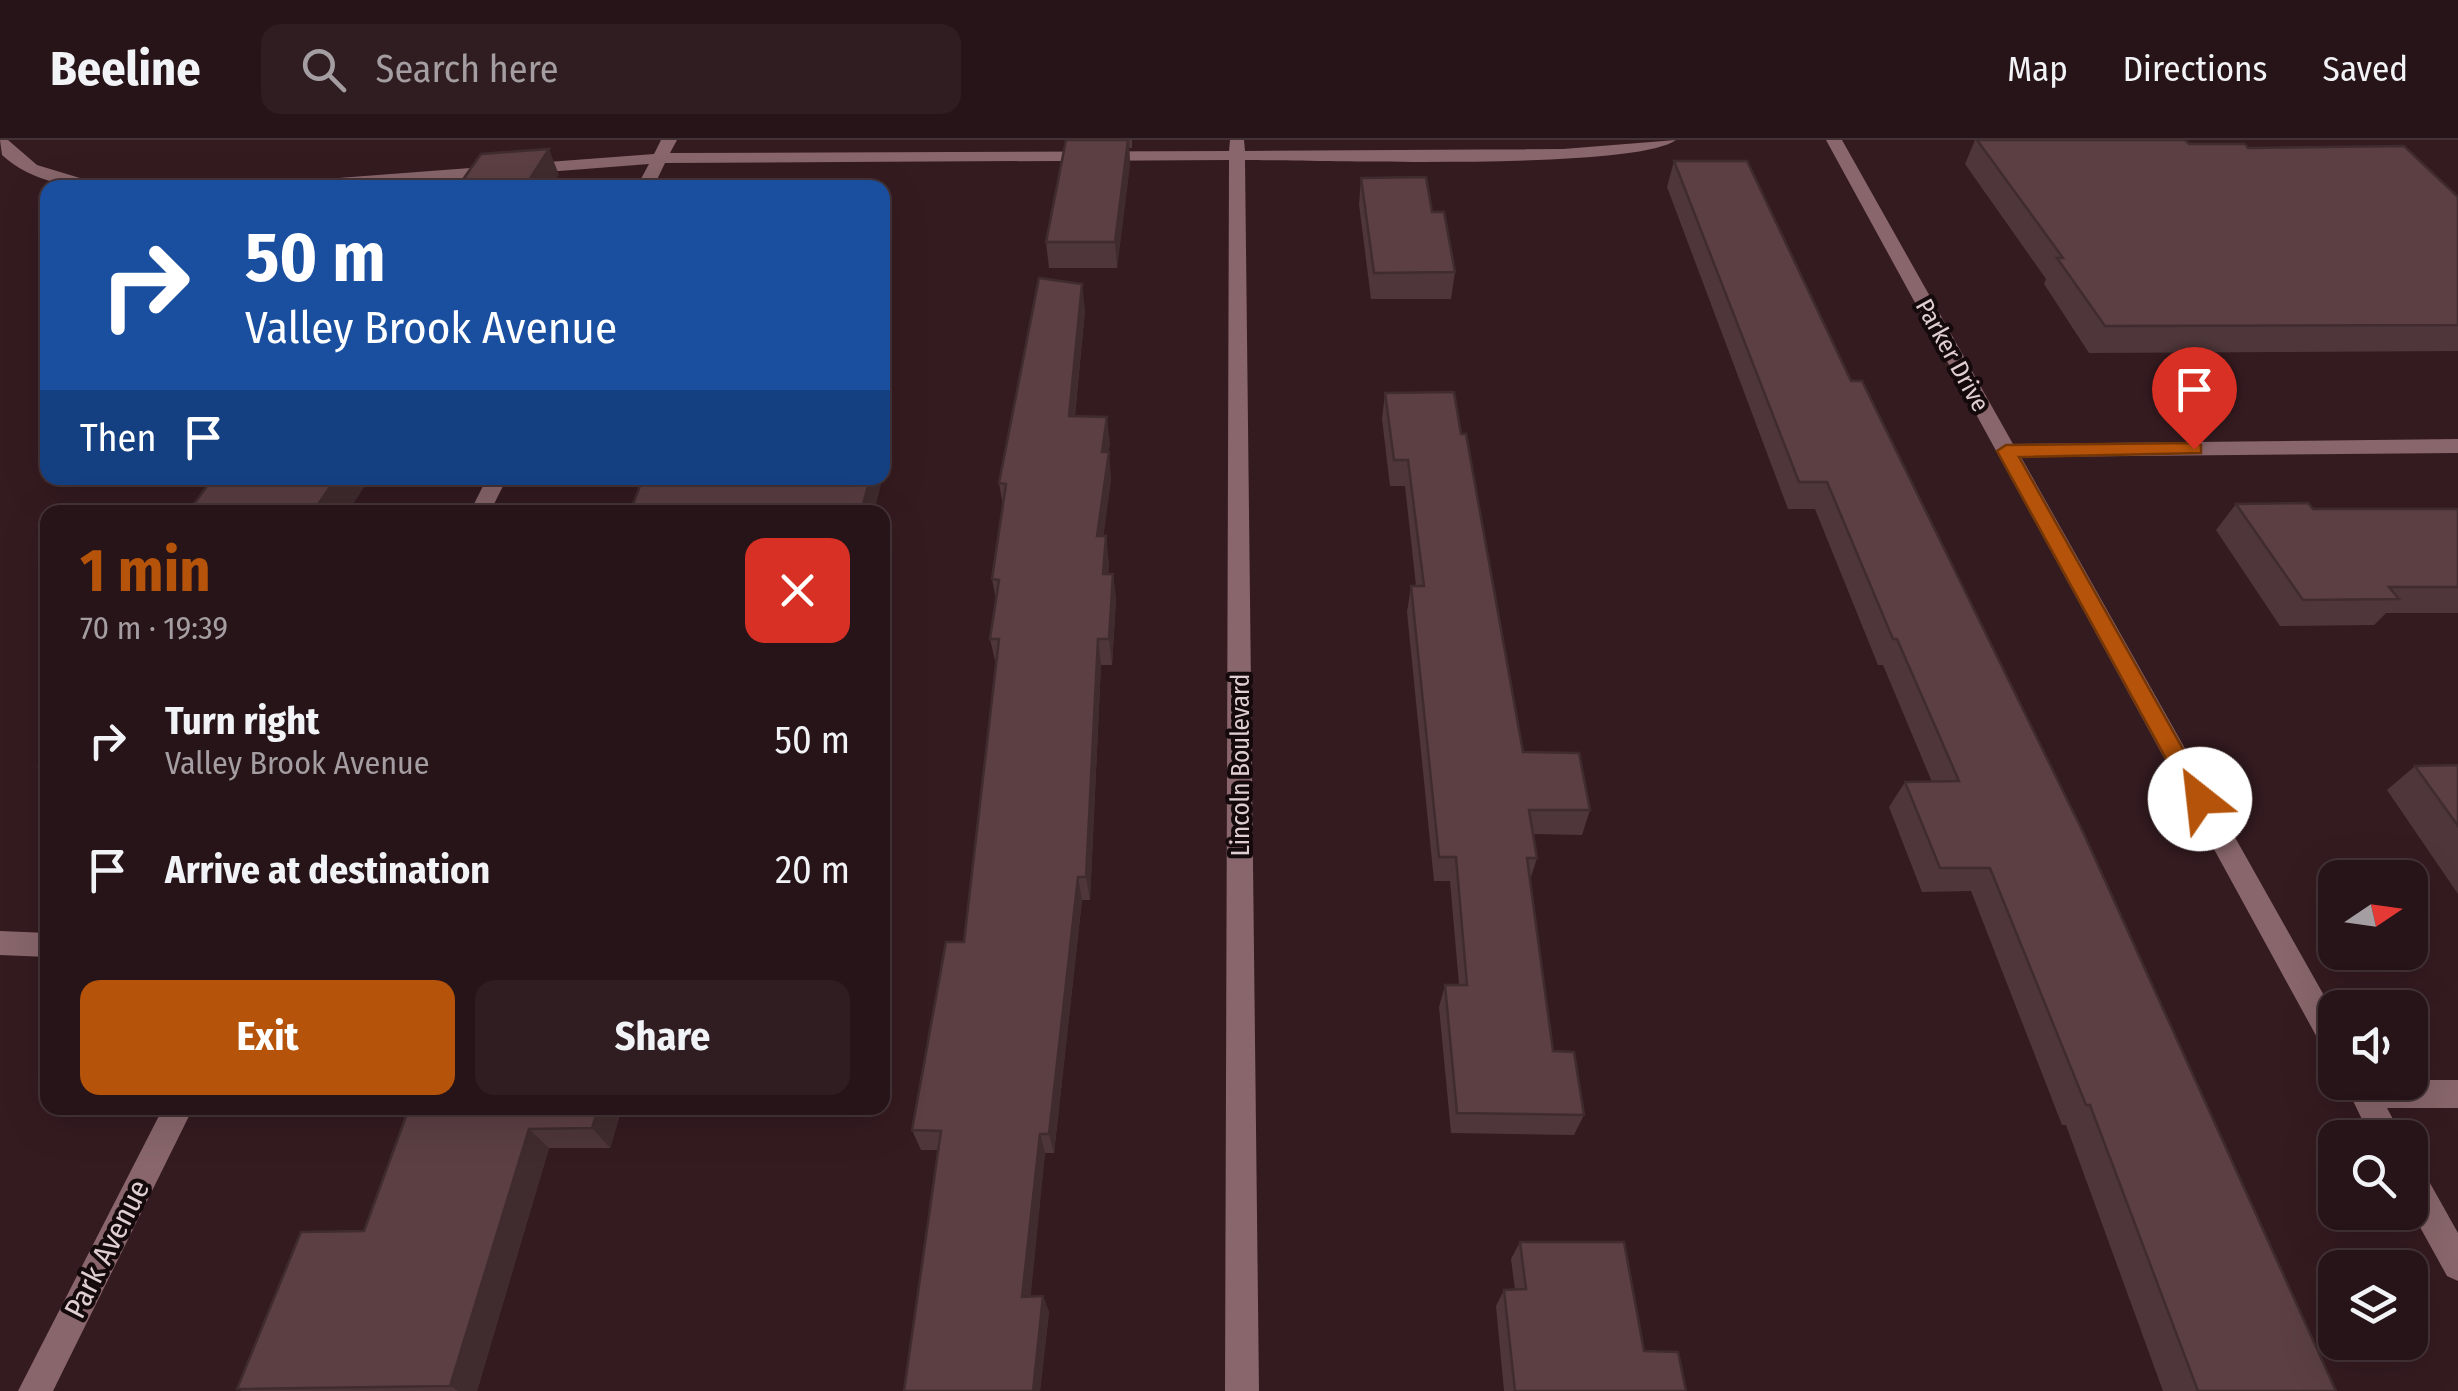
<!DOCTYPE html>
<html lang="en">
<head>
<meta charset="utf-8">
<style>
  body { margin:0; font-family:"Fira Sans Condensed",sans-serif; background:#2f1d21; color:#f1f3f6; height:100vh; display:flex; flex-direction:column; font-size:38px; white-space:nowrap }
  * { box-sizing:border-box; margin:0 }
  p { font-size:32px; color:#a49ea2 }
  .icon { flex:none; width:55px; height:55px; fill:none; stroke:currentColor; stroke-width:2; stroke-linecap:round; stroke-linejoin:round }
  .map { position:relative; flex:1; overflow:hidden }
  .details { position:absolute; left:40px; top:365px; width:850px; height:610px; display:flex; flex-direction:column; background:#271418; border-radius:20px; box-shadow:0 10px 40px #0002,0 0 0 2px #433337 }
  .details>* { flex:none }
  .banner { position:absolute; left:40px; top:40px; width:850px; height:305px; border-radius:20px; box-shadow:0 10px 40px #0002,0 0 0 2px #433337; background:#1a4fa0; color:#fff; overflow:hidden }
  .needle { width:65px; rotate:77deg }
  .buttons { position:absolute; left:2318px; top:720px; display:grid; gap:20px }
  .buttons a { display:grid; place-items:center; width:110px; height:110px; border-radius:20px; background:#271418; box-shadow:0 10px 40px #0002,0 0 0 2px #433337; font-size:50px }
  .pin { position:absolute; display:grid; place-items:center; width:85px; height:85px; color:#fff; margin:-102px -42px; border-radius:50% 50% 50% 0; rotate:-45deg; box-shadow:0 0 10px #0007 }
  .pin .icon { rotate:45deg }
  .me { position:absolute; width:110px; margin:-55px; rotate:331deg; stroke-linejoin:round; filter:drop-shadow(0 0 8px #0008) }
  .turn { display:flex; align-items:center; gap:35px; height:210px; padding:0 40px; font-size:45px }
  .turn .icon { width:130px; height:130px; stroke-width:2.5 }
  .turn b { display:block; font-size:70px; line-height:85px }
  .then { display:flex; align-items:center; height:95px; padding:0 40px; background:#0003; gap:20px; font-size:38px }
  .round { display:grid; place-items:center; flex:none; width:105px; height:105px; border-radius:20px; background:#2f1d21 }
  .head { display:flex; align-items:center; justify-content:space-between; height:170px; padding:0 40px }
  h1 { font-size:60px; font-weight:700; line-height:75px; color:#b45309 }
  .primary-button { display:flex; gap:20px; margin-top:auto; padding:20px 40px }
  .primary-button a { flex:1; height:115px; border-radius:20px; background:#b45309; color:#fff; font-size:40px; font-weight:700; line-height:115px; text-align:center }
  .primary-button a+a { background:#2f1d21; color:#f1f3f6 }
  ul { padding:0; list-style:none }
  li { display:flex; align-items:center; gap:30px; height:130px; padding:0 40px }
  li div { flex:1 }
  li b { display:block; font-size:38px }
  li em { font-style:normal }
  header { display:flex; align-items:center; gap:60px; box-sizing:border-box; height:140px; padding:0 50px; background:#271418; border-bottom:2px solid #433337 }
  header strong { font-size:48px }
  nav { display:flex; gap:55px; margin-inline-start:auto; font-size:35px }
  .search { width:700px; height:90px; background:#2f1d21; display:flex; align-items:center; gap:25px; box-sizing:border-box; padding:0 35px; border-radius:20px; color:#a49ea2; font-size:38px }
  .map>svg:first-child { display:block }
</style>
</head>
<body>
<header>
<strong>Beeline</strong>
<div class="search"><svg class="icon" aria-label="search" viewBox="0 0 24 24"><circle cx="10" cy="10" r="6"/><path d="M15 15l6 6"/></svg>Search here</div>
<nav><a>Map</a><a>Directions</a><a>Saved</a></nav>
</header>
<div class="map">
<svg width="2458" height="1251" viewBox="0 0 2458 1251">
  <rect width="100%" height="100%" fill="#341b20"/>
  <g fill="none" stroke-linecap="round" stroke-linejoin="round">
    <!-- minor -->
    <g fill="#88666b" fill-rule="evenodd">
      <path d="M 0,0 L 8,0 L 37,25 L 113,48 C 72,48 33,43 2,15 Z"/>
      <path d="M 661,0 L 677,0 L 670,13 L 1229,11 L 1230,0 L 1244,0 L 1245,11 L 1563,9 L 1676,0 C 1633,31 1317,20 1245,20 L 1259,1251 L 1225,1251 L 1229,20 L 665,23 L 653,48 L 636,48 L 649,24 L 343,48 L 264,48 L 272,43 L 654,14 Z"/>
      <path d="M 1826,0 L 1842,0 L 2013,304 L 2458,299 L 2458,313 L 2021,317 L 2335,875 L 2335,916 L 2325,912 Z"/>
      <path d="M 487,338 L 507,338 L 490,372 L 470,372 Z"/>
      <path d="M 0,791 L 48,793 L 48,817 L 0,815 Z"/>
      <path d="M 2410,940 L 2458,940 L 2458,968 L 2387,968 L 2403,998 L 2371,998 L 2344,942 Z"/>
      <path d="M 163,968 L 193,968 L 53,1251 L 18,1251 Z"/>
      <path d="M 2410,1023 L 2421,1027 L 2458,1093 L 2458,1141 L 2447,1136 L 2410,1069 Z"/>
    </g>
  </g>
  <!-- wall -->
  <g fill="#4e363a">
    <path d="M 1066,0 L 1132,0 L 1132,8 L 1129,8 L 1130,24 L 1117,128 L 1049,128 L 1046,102 Z"/>
    <path d="M 1975,0 L 2185,0 L 2189,4 L 2248,8 L 2458,57 L 2458,211 L 2089,213 L 2044,144 L 2046,139 L 1965,24 Z"/>
    <path d="M 1674,21 L 1851,241 L 2336,1251 L 2163,1251 L 2066,985 L 2062,985 L 1971,751 L 1922,752 L 1889,667 L 1905,642 L 1932,642 L 1883,525 L 1878,525 L 1815,369 L 1788,369 L 1667,47 Z"/>
    <path d="M 1361,38 L 1432,72 L 1455,132 L 1451,159 L 1371,159 L 1359,64 Z"/>
    <path d="M 1085,170 L 1075,276 L 1110,303 L 1108,312 L 1111,339 L 1103,396 L 1109,423 L 1108,434 L 1113,434 L 1116,460 L 1112,525 L 1101,525 L 1090,760 L 1082,760 L 1054,1013 L 1045,1013 L 1030,1157 L 1043,1156 L 1049,1172 L 1040,1251 L 938,1010 L 921,1010 L 912,990 L 964,802 L 996,525 L 990,499 L 996,460 L 992,439 L 1003,366 L 999,343 Z"/>
    <path d="M 1385,253 L 1461,294 L 1523,612 L 1590,670 L 1582,695 L 1533,694 L 1537,718 L 1530,740 L 1553,911 L 1584,975 L 1574,995 L 1451,993 L 1439,867 L 1445,845 L 1459,845 L 1450,741 L 1434,741 L 1407,472 L 1411,446 L 1416,446 L 1405,346 L 1390,346 L 1382,279 Z"/>
    <path d="M 2236,364 L 2313,369 L 2458,369 L 2458,473 L 2386,473 L 2374,485 L 2280,486 L 2216,390 Z"/>
    <path d="M 2458,625 L 2458,754 L 2387,650 L 2415,626 Z"/>
    <path d="M 392,968 L 622,968 L 610,1008 L 549,1008 L 477,1251 L 242,1251 L 237,1249 L 364,1091 L 407,973 L 398,973 Z"/>
    <path d="M 1520,1102 L 1644,1211 L 1686,1251 L 1504,1251 L 1496,1166 L 1504,1150 L 1515,1150 L 1511,1119 Z"/>
  </g>
  <!-- shaded-wall -->
  <g fill="#402c2f">
    <path d="M 1129,0 L 1130,24 L 1117,128 L 1115,102 Z"/>
    <path d="M 549,9 L 559,35 L 551,48 L 524,48 Z"/>
    <path d="M 1082,144 L 1085,170 L 1072,303 L 1069,276 Z"/>
    <path d="M 1107,277 L 1110,303 L 1105,339 L 1102,312 Z"/>
    <path d="M 1109,312 L 1111,339 L 1100,423 L 1097,396 Z"/>
    <path d="M 882,334 L 883,337 L 874,372 L 861,372 L 870,338 L 882,338 Z"/>
    <path d="M 336,338 L 370,338 L 348,372 L 313,372 Z"/>
    <path d="M 1106,396 L 1109,423 L 1106,460 L 1103,434 Z"/>
    <path d="M 1113,434 L 1116,460 L 1112,525 L 1109,499 Z"/>
    <path d="M 1098,499 L 1101,525 L 1090,760 L 1086,737 Z"/>
    <path d="M 1078,737 L 1082,760 L 1054,1013 L 1049,994 Z"/>
    <path d="M 598,968 L 622,968 L 610,1008 L 592,988 Z"/>
    <path d="M 529,989 L 549,1008 L 477,1251 L 458,1251 L 450,1246 Z"/>
    <path d="M 1040,994 L 1045,1013 L 1029,1173 L 1022,1157 Z"/>
    <path d="M 1043,1156 L 1049,1172 L 1040,1251 L 1033,1251 Z"/>
  </g>
  <!-- building -->
  <g fill="#5b3f43" stroke="#402c2f" stroke-width="2.5">
    <path d="M 1066,0 L 1128,0 L 1115,102 L 1046,102 Z"/>
    <path d="M 1977,0 L 2185,0 L 2189,4 L 2245,4 L 2248,8 L 2404,6 L 2458,57 L 2458,185 L 2105,186 L 2057,118 L 2063,118 Z"/>
    <path d="M 549,9 L 524,48 L 457,48 L 481,14 Z"/>
    <path d="M 1674,21 L 1747,21 L 1851,241 L 1862,241 L 2083,692 L 2336,1251 L 2198,1251 L 2090,965 L 2086,965 L 1990,728 L 1940,728 L 1905,642 L 1959,641 L 1897,499 L 1893,499 L 1827,342 L 1799,342 Z"/>
    <path d="M 1426,37 L 1432,72 L 1444,72 L 1455,132 L 1374,133 L 1361,38 Z"/>
    <path d="M 1039,138 L 1082,144 L 1069,276 L 1107,277 L 1102,312 L 1109,312 L 1097,396 L 1106,396 L 1103,434 L 1113,434 L 1109,499 L 1098,499 L 1086,737 L 1078,737 L 1049,994 L 1040,994 L 1022,1157 L 1043,1156 L 1033,1251 L 904,1251 L 941,991 L 912,990 L 946,802 L 964,802 L 999,499 L 990,499 L 999,440 L 992,439 L 1006,344 L 999,343 Z"/>
    <path d="M 1454,252 L 1461,294 L 1466,294 L 1523,612 L 1579,613 L 1590,670 L 1529,670 L 1537,718 L 1527,718 L 1553,911 L 1574,912 L 1584,975 L 1457,973 L 1445,845 L 1467,845 L 1456,717 L 1439,717 L 1411,446 L 1424,446 L 1408,320 L 1394,320 L 1385,253 Z"/>
    <path d="M 213,338 L 336,338 L 313,372 L 188,372 Z"/>
    <path d="M 643,338 L 870,338 L 861,372 L 630,372 Z"/>
    <path d="M 2308,363 L 2313,369 L 2458,369 L 2458,447 L 2389,447 L 2399,459 L 2303,460 L 2236,364 Z"/>
    <path d="M 48,614 L 48,626 L 39,626 Z"/>
    <path d="M 2458,625 L 2458,686 L 2415,626 Z"/>
    <path d="M 409,968 L 598,968 L 592,988 L 529,989 L 450,1246 L 237,1249 L 301,1092 L 364,1091 Z"/>
    <path d="M 1520,1102 L 1624,1102 L 1644,1211 L 1678,1212 L 1686,1251 L 1515,1251 L 1504,1150 L 1526,1149 Z"/>
  </g>
  <!-- route -->
  <path fill="#b45309" stroke="#753606" stroke-width="2.5" d="M 2194,303 L 2201,305 L 2201,313 L 2019,317 L 2211,659 L 2208,666 L 2192,666 L 1997,311 L 2006,305 Z"/>
  <g text-anchor="middle" stroke-width="8" stroke-linejoin="round" paint-order="stroke">
    <!-- street labels -->
    <g font-size="25" fill="#e0cfd1" stroke="#14090b">
      <text transform="translate(1953 215) rotate(61)" y="9">Parker Drive</text>
      <text transform="translate(1240 625) rotate(-90)" y="9">Lincoln Boulevard</text>
    </g>
    <!-- near-street labels -->
    <g font-size="30" fill="#e0cfd1" stroke="#14090b">
      <text transform="translate(107 1109) rotate(-63)" y="10">Park Avenue</text>
    </g>
  </g>
</svg>
<div class="buttons">
<a><svg class="needle" viewBox="-14 -14 28 28"><path d="M0-13l5 13h-10z" fill="#e53935"/><path d="M0 13l5-13h-10z" fill="#a49ea2"/></svg></a>
<a><svg class="icon" aria-label="sound" viewBox="0 0 24 24"><path d="M4 9h4l5-4v14l-5-4H4zM17 9q2 3 0 6"/></svg></a>
<a><svg class="icon" aria-label="search" viewBox="0 0 24 24"><circle cx="10" cy="10" r="6"/><path d="M15 15l6 6"/></svg></a>
<a><svg class="icon" aria-label="layers" viewBox="0 0 24 24"><path d="M12 4l9 5-9 5-9-5zM3 14l9 5 9-5"/></svg></a>
</div>
<div class="pin" style="left:2194px;top:309px;background:#d93025"><svg class="icon" aria-label="arrive" viewBox="0 0 24 24"><path d="M6 21V4h12l-3 4 3 4H6"/></svg></div>
<svg class="me" style="left:2200px;top:659px" viewBox="-20 -20 40 40"><circle r="19" fill="#fff"/><path d="M0-13L10 11 0 6-10 11z" fill="#b45309"/></svg>
<div class="banner">
<div class="turn"><svg class="icon" aria-label="right" viewBox="0 0 24 24"><path d="M7 20v-9h11M14 6l5 5-5 5"/></svg><div><b>50 m</b>Valley Brook Avenue</div></div>
<div class="then">Then<svg class="icon" aria-label="arrive" viewBox="0 0 24 24"><path d="M6 21V4h12l-3 4 3 4H6"/></svg></div>
</div>
<section class="details">
<div class="head"><div><h1>1 min</h1><p>70 m · 19:39</p></div><a class="round" style="background:#d93025;color:#fff"><svg class="icon" aria-label="close" viewBox="0 0 24 24"><path d="M6 6l12 12M18 6L6 18"/></svg></a></div>
<ul>
<li><svg class="icon" aria-label="right" viewBox="0 0 24 24"><path d="M7 20v-9h11M14 6l5 5-5 5"/></svg><div><b>Turn right</b><p>Valley Brook Avenue</p></div><em>50 m</em></li>
<li><svg class="icon" aria-label="arrive" viewBox="0 0 24 24"><path d="M6 21V4h12l-3 4 3 4H6"/></svg><div><b>Arrive at destination</b></div><em>20 m</em></li>
</ul>
<div class="primary-button"><a>Exit</a><a>Share</a></div>
</section>
</div>
</body>
</html>
